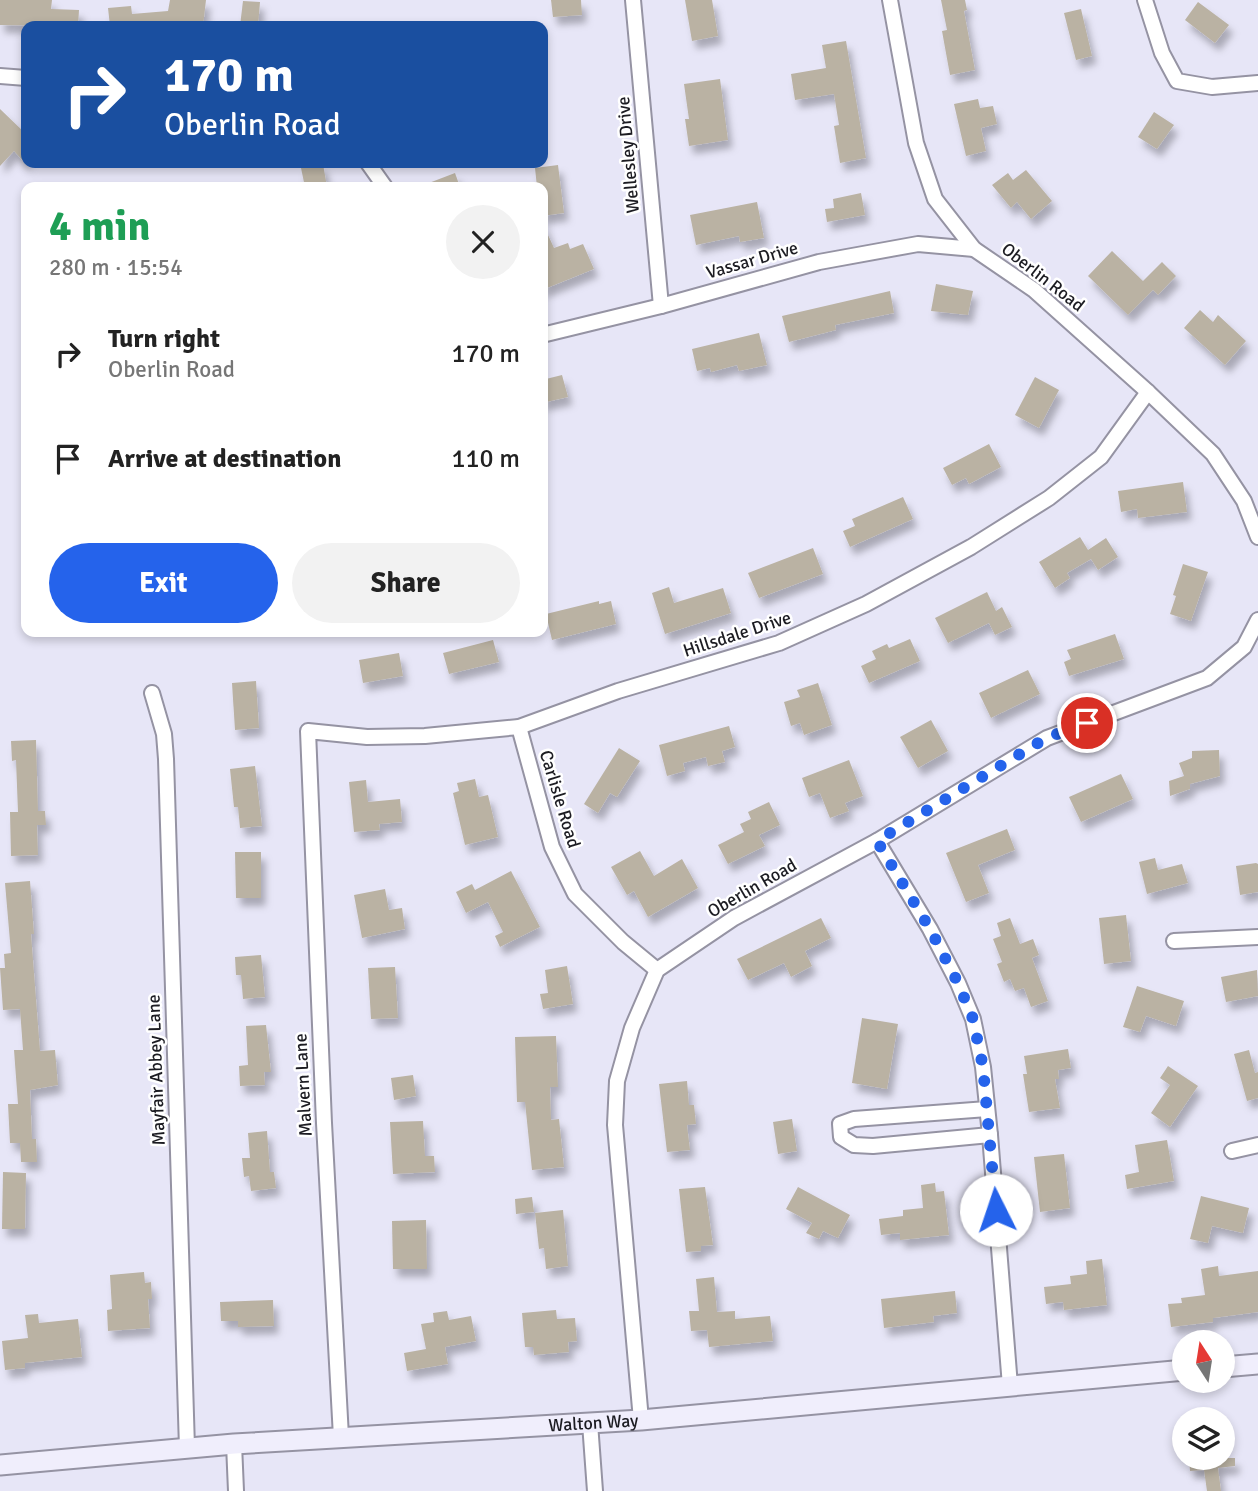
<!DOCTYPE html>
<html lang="en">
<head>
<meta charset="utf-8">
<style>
  body { margin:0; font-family:Signika,sans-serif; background:#f2f2f2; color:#222; height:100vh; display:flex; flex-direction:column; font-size:26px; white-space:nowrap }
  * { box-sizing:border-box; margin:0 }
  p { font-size:23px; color:#767676 }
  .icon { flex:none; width:38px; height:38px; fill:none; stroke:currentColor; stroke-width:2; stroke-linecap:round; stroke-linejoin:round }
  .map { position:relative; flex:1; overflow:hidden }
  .side { position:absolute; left:21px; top:182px; width:527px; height:455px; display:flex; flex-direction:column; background:#fff; border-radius:14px; box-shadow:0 4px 10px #0003 }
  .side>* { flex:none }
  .top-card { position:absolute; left:21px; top:21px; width:527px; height:147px; border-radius:14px; box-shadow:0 4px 10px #0003; background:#1a4fa0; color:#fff; overflow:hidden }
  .needle { width:46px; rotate:348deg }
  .tools { position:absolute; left:1172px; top:1330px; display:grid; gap:14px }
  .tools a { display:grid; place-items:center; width:63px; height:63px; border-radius:50%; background:#fff; box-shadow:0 4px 10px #0003; font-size:35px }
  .pin { position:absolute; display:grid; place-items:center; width:60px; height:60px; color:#fff; margin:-30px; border:4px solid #fff; border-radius:50%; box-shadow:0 2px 7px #0007 }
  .me { position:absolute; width:77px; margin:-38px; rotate:356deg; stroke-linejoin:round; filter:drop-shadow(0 0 5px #0008) }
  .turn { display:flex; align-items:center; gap:24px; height:147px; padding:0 28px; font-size:32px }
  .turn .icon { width:91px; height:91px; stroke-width:2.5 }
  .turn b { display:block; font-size:49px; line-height:60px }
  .round { display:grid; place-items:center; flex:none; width:74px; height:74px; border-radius:37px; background:#f2f2f2 }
  .summary { display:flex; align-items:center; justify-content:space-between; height:119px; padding:0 28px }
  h1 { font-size:42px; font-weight:700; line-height:52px; color:#1e9e55 }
  .primary-button { display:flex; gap:14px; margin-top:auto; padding:14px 28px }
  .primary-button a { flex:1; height:80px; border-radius:42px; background:#2563eb; color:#fff; font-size:28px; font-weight:700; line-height:80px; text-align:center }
  .primary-button a+a { background:#f2f2f2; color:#222 }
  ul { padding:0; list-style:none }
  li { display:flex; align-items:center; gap:21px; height:105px; padding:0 28px }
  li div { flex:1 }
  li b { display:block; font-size:26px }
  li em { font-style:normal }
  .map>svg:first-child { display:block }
</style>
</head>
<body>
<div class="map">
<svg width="1258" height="1491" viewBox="0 0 1258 1491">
  <defs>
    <filter id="shadow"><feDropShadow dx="4.5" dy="8" stdDeviation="3.5" flood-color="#0004"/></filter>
  </defs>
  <rect width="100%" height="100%" fill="#e7e6f7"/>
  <!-- building -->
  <g fill="#bab2a3" filter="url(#shadow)">
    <path d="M 0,0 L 52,0 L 51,9 L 79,10 L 78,26 L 0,25 Z"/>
    <path d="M 170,0 L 206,0 L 203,26 L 110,26 L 108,8 L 131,6 L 132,14 L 168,11 Z"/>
    <path d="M 551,0 L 581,0 L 582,15 L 553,17 Z"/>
    <path d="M 685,0 L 712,0 L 718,36 L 692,41 Z"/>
    <path d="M 941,0 L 965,0 L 967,10 L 964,11 L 975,70 L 950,75 L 942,31 L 947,30 Z"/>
    <path d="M 243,1 L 260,2 L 258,26 L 240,26 Z"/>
    <path d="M 1198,2 L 1229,25 L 1215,43 L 1185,20 Z"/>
    <path d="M 1081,9 L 1092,56 L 1076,60 L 1064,13 Z"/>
    <path d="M 846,41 L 866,158 L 840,163 L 834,126 L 839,125 L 834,94 L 795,100 L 791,74 L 826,68 L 822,45 Z"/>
    <path d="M 720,79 L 728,140 L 689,146 L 685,119 L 689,119 L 684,84 Z"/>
    <path d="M 978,99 L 980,108 L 993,106 L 997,124 L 981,128 L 986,151 L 966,156 L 954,104 Z"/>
    <path d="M 0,109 L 26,134 L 26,164 L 14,151 L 0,166 Z"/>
    <path d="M 1154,112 L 1174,125 L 1157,149 L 1138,137 Z"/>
    <path d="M 323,164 L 327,187 L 305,187 L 301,168 Z"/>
    <path d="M 558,165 L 564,213 L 542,216 L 542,187 L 537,187 L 535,168 Z"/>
    <path d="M 1026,170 L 1052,201 L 1031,219 L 1017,202 L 1011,208 L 992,185 L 1008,173 L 1013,180 Z"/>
    <path d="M 455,173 L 460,187 L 422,187 L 421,186 Z"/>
    <path d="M 861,193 L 865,215 L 827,222 L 825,209 L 834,208 L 833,199 Z"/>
    <path d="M 757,202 L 764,238 L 740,242 L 739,236 L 696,245 L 690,215 Z"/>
    <path d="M 542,222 L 554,248 L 568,243 L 570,249 L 583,244 L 594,269 L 542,290 Z"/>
    <path d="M 1112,251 L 1143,281 L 1162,262 L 1176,276 L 1158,295 L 1153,290 L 1128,315 L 1088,276 Z"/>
    <path d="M 936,284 L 973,291 L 968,315 L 931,311 Z"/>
    <path d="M 890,291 L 894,313 L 835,325 L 836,330 L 789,342 L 782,316 Z"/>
    <path d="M 1200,310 L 1213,322 L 1218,315 L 1246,341 L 1225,365 L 1184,328 Z"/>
    <path d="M 759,333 L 767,365 L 739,371 L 737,365 L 711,372 L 710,368 L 697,371 L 692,349 Z"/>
    <path d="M 562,375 L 568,397 L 542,403 L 542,380 Z"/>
    <path d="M 1035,377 L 1059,390 L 1039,428 L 1015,415 Z"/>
    <path d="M 989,444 L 1001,467 L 969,484 L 966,478 L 952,485 L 943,468 Z"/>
    <path d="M 1183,482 L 1187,512 L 1138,518 L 1137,509 L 1121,512 L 1118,491 Z"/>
    <path d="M 903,497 L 913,519 L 850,547 L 843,531 L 855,526 L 852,519 Z"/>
    <path d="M 1080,537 L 1088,550 L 1106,538 L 1118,557 L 1098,570 L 1091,559 L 1067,573 L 1070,578 L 1055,588 L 1039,562 Z"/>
    <path d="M 813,548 L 823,574 L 759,598 L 748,573 Z"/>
    <path d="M 1183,564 L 1208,572 L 1191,621 L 1170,614 L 1176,596 L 1173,595 Z"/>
    <path d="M 669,587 L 674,603 L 723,588 L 731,613 L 665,634 L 652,593 Z"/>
    <path d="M 987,592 L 996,611 L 1002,607 L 1012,627 L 995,635 L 989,623 L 948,643 L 935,618 Z"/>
    <path d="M 599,601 L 599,604 L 611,601 L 616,624 L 552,640 L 546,614 Z"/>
    <path d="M 1115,634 L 1124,659 L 1069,676 L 1064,662 L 1071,659 L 1067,650 Z"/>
    <path d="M 910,639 L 920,661 L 869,683 L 861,666 L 876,659 L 872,651 L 887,644 L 889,648 Z"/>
    <path d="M 493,640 L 499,662 L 449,674 L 443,653 Z"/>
    <path d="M 399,653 L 403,676 L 363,683 L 359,660 Z"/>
    <path d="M 1028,670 L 1040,694 L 991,718 L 979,693 Z"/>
    <path d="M 256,681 L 259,728 L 235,730 L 232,683 Z"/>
    <path d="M 818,683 L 832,725 L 804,735 L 800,723 L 791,726 L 784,702 L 800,697 L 797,690 Z"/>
    <path d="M 931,720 L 948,751 L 918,768 L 900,737 Z"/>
    <path d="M 729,726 L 735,747 L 722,751 L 725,762 L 708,766 L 706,757 L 683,763 L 685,771 L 667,776 L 659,745 Z"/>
    <path d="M 36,740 L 38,811 L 45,811 L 46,825 L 37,825 L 38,855 L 11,856 L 10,812 L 18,812 L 16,760 L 12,761 L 11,741 Z"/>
    <path d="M 619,748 L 640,761 L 617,797 L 610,793 L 598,813 L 584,804 Z"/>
    <path d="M 1219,750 L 1220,776 L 1190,784 L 1190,789 L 1170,796 L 1169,781 L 1184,776 L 1179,763 L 1192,758 L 1192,751 Z"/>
    <path d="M 849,760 L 863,796 L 845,803 L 849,811 L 830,818 L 820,793 L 809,797 L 802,778 Z"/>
    <path d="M 255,766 L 262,826 L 240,828 L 238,807 L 234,807 L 230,769 Z"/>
    <path d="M 1121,774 L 1133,799 L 1081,822 L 1069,797 Z"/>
    <path d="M 475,779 L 479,797 L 488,795 L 498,837 L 465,845 L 453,793 L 459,791 L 457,783 Z"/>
    <path d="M 366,780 L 368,802 L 400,799 L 402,822 L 379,824 L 380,830 L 354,832 L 349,782 Z"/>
    <path d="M 769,802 L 780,825 L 759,835 L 765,846 L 728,864 L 718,845 L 744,832 L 740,824 L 751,819 L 748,812 Z"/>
    <path d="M 1007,829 L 1015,850 L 978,865 L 989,893 L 966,902 L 946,853 Z"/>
    <path d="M 640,851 L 654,876 L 682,859 L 698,888 L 648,917 L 634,891 L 627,895 L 611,867 Z"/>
    <path d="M 235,852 L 261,852 L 261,898 L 236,898 Z"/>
    <path d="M 1155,858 L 1158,870 L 1182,864 L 1188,883 L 1147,894 L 1139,862 Z"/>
    <path d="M 1256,863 L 1258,864 L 1258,892 L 1240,895 L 1236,866 Z"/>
    <path d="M 511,871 L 540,927 L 500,947 L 495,936 L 503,932 L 488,902 L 466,913 L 456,892 L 472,884 L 475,890 Z"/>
    <path d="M 30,881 L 34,934 L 31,934 L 40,1051 L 55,1050 L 58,1085 L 30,1090 L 32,1139 L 36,1139 L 37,1162 L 21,1162 L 20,1143 L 10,1143 L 8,1104 L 18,1104 L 14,1050 L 23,1050 L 20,1009 L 3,1010 L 0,968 L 5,968 L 4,954 L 11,953 L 5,883 Z"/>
    <path d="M 385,889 L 389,910 L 402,908 L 405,929 L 362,938 L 354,895 Z"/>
    <path d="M 1126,915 L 1131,961 L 1104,964 L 1099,918 Z"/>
    <path d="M 821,918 L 831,938 L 805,951 L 812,966 L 791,977 L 784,963 L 748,980 L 737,959 Z"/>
    <path d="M 1010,918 L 1020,944 L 1033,939 L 1039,955 L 1032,958 L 1048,1001 L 1031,1007 L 1024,988 L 1015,991 L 1010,979 L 1004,982 L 997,964 L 1002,962 L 993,939 L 1001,936 L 997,923 Z"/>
    <path d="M 261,955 L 265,997 L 243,999 L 241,975 L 236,975 L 235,957 Z"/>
    <path d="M 567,966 L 573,1004 L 543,1009 L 540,994 L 548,993 L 545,970 Z"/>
    <path d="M 395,967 L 398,1018 L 371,1019 L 368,968 Z"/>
    <path d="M 1257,970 L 1258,996 L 1226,1002 L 1221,977 Z"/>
    <path d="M 1137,986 L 1184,1001 L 1176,1026 L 1146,1016 L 1140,1032 L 1123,1027 Z"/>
    <path d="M 862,1018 L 898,1024 L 887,1089 L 852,1083 Z"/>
    <path d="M 266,1025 L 271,1072 L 264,1072 L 265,1085 L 240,1086 L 239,1066 L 248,1065 L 246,1026 Z"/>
    <path d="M 556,1036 L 558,1087 L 550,1087 L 551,1120 L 559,1119 L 564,1167 L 532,1170 L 525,1102 L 517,1102 L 515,1037 Z"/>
    <path d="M 1068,1049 L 1071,1068 L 1058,1070 L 1059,1079 L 1055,1079 L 1060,1108 L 1029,1112 L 1023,1074 L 1027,1074 L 1024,1056 Z"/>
    <path d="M 1249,1050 L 1255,1073 L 1258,1072 L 1258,1098 L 1247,1101 L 1234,1054 Z"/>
    <path d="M 1168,1066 L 1198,1086 L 1170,1127 L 1151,1113 L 1170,1085 L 1160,1078 Z"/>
    <path d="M 413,1075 L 416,1096 L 394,1100 L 391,1078 Z"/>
    <path d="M 687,1081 L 689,1105 L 694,1105 L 696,1124 L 687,1125 L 690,1150 L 667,1152 L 659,1084 Z"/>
    <path d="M 792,1119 L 797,1151 L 778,1154 L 773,1122 Z"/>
    <path d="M 423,1121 L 425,1156 L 434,1156 L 435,1172 L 393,1174 L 390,1122 Z"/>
    <path d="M 267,1131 L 270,1172 L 274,1172 L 276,1188 L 251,1191 L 249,1176 L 244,1177 L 242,1158 L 250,1158 L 248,1133 Z"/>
    <path d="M 1167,1140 L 1174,1181 L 1127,1189 L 1125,1175 L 1139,1172 L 1135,1145 Z"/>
    <path d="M 1064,1154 L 1070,1208 L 1040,1212 L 1034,1157 Z"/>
    <path d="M 3,1172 L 26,1173 L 25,1229 L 2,1229 Z"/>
    <path d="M 935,1183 L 936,1192 L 944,1191 L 949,1235 L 900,1240 L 900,1233 L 881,1235 L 879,1219 L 903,1216 L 903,1210 L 923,1208 L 921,1185 Z"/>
    <path d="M 705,1187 L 713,1245 L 701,1246 L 701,1251 L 686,1252 L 679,1189 Z"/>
    <path d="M 798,1187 L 850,1215 L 838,1238 L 823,1231 L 819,1239 L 806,1233 L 812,1223 L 786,1209 Z"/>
    <path d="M 1201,1196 L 1249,1208 L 1243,1233 L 1212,1226 L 1208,1243 L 1190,1239 Z"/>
    <path d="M 532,1197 L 534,1212 L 516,1214 L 515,1199 Z"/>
    <path d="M 563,1210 L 568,1266 L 546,1269 L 544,1248 L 539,1249 L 535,1213 Z"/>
    <path d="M 426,1220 L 427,1269 L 393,1269 L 392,1221 Z"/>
    <path d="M 1102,1259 L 1107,1305 L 1064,1310 L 1063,1302 L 1046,1304 L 1044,1287 L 1071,1284 L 1070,1276 L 1087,1274 L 1086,1261 Z"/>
    <path d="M 1218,1266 L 1219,1276 L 1258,1271 L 1258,1312 L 1213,1318 L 1213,1322 L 1171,1327 L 1168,1304 L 1182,1303 L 1181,1298 L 1205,1295 L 1201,1269 Z"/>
    <path d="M 144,1272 L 145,1283 L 151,1282 L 152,1299 L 148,1299 L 150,1328 L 108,1331 L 107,1310 L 112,1309 L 110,1275 Z"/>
    <path d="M 714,1277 L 717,1312 L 735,1311 L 735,1319 L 770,1316 L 773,1341 L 709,1347 L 707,1330 L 691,1331 L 689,1311 L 699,1311 L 696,1279 Z"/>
    <path d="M 955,1291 L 957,1313 L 933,1316 L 934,1322 L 884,1328 L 881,1299 Z"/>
    <path d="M 273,1300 L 274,1326 L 238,1327 L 238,1321 L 221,1321 L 220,1302 Z"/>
    <path d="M 556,1310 L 557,1319 L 575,1318 L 577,1341 L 568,1342 L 569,1352 L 534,1355 L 533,1347 L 525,1347 L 522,1313 Z"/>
    <path d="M 447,1311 L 449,1320 L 471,1316 L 476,1341 L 445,1347 L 448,1364 L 407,1371 L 404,1353 L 426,1349 L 421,1324 L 434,1322 L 433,1313 Z"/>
    <path d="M 38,1314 L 39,1323 L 78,1319 L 82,1357 L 25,1363 L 25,1368 L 5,1370 L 2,1341 L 28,1338 L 25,1315 Z"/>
    <path d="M 1189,1458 L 1235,1458 L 1235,1466 L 1218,1468 L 1221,1491 L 1207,1491 L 1204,1470 L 1190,1471 Z"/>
  </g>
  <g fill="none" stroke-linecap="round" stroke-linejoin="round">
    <defs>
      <g id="minor">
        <path d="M 633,0 L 661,306"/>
        <path d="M 890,0 L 916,143 L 935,199 L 974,249 L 1034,290 L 1148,392 L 1213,454 L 1244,501 L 1258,537"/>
        <path d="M 1145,0 L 1162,53 L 1177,81 L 1212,87 L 1258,83"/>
        <path d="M 0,76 L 26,78"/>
        <path d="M 368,163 L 385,187"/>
        <path d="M 542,335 L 661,306 L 819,262 L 918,244 L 974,249"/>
        <path d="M 152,693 L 164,734 L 166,759 L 187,1448"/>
        <path d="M 519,727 L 552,847 L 575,894 L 623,942 L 657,970"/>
        <path d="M 877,841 L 930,929 L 958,983 L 973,1019 L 983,1067 L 990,1135 L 1010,1386"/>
        <path d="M 1174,941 L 1258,937"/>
        <path d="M 987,1109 L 854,1119 L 840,1124 L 841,1137 L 854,1145 L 873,1146 L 990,1135"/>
        <path d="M 1232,1151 L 1258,1145"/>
        <path d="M 641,1420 L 615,1125 L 617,1081 L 632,1028 L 657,970 L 734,918 L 877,841 L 1047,738 L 1207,678 L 1244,647 L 1258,620"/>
        <path d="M 590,1423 L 595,1491"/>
        <path d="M 341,1437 L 324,1123 L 308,731 L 367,737 L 425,736 L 519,727 L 618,691 L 779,643 L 866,604 L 971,547 L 1049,498 L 1101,457 L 1148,392"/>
        <path d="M 234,1444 L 236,1491"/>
      </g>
      <g id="secondary">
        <path d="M 1223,1367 L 1258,1364"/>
        <path id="s1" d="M 0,1465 L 234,1444 L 641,1420 L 1185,1370"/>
      </g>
    </defs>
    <!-- minor casing -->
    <use href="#minor" stroke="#9593a3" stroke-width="18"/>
    <!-- secondary casing -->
    <use href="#secondary" stroke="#9593a3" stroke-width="23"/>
    <!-- minor -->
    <use href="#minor" stroke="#fff" stroke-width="14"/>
    <!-- secondary -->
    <use href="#secondary" stroke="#f0eefc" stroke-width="19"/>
  </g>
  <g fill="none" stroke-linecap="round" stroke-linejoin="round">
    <!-- route -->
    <path stroke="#2563eb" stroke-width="12" stroke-dasharray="0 21.6" d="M 996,1210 L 983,1067 L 973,1019 L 958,983 L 930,929 L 877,841 L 1046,738 L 1087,723"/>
  </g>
  <g text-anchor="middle" stroke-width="5" stroke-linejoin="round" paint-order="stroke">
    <!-- street labels -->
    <g font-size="18" fill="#1c1c22" stroke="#fff">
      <text transform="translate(628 155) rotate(-95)" y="6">Wellesley Drive</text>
      <text transform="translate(752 260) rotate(-16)" y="6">Vassar Drive</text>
      <text transform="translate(1043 277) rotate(38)" y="6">Oberlin Road</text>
      <text transform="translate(737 634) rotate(-18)" y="6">Hillsdale Drive</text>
      <text transform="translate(560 799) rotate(73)" y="6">Carlisle Road</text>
      <text transform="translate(752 888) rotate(-30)" y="6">Oberlin Road</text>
      <text transform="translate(156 1070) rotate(-92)" y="6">Mayfair Abbey Lane</text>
      <text transform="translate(303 1085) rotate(-93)" y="6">Malvern Lane</text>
      <text dy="6" stroke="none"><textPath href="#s1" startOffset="595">Walton Way</textPath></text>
    </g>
  </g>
</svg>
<div class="tools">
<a><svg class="needle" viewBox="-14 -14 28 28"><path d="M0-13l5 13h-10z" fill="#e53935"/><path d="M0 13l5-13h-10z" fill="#767676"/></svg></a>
<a><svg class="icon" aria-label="layers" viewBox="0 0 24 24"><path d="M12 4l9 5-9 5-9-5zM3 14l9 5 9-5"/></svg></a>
</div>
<div class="pin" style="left:1087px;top:723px;background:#d93025"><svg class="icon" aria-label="arrive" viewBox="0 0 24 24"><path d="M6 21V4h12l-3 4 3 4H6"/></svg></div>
<svg class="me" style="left:996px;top:1210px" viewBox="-20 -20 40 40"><circle r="19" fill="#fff"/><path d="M0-13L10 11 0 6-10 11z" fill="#2563eb"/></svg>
<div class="top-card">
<div class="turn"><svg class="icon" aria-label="right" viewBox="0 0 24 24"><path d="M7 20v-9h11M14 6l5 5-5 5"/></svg><div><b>170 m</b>Oberlin Road</div></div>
</div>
<section class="side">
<div class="summary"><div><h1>4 min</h1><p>280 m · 15:54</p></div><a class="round"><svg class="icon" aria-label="close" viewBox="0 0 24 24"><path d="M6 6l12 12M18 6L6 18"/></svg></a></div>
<ul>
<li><svg class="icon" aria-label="right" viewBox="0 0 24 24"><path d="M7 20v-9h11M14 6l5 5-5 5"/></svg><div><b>Turn right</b><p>Oberlin Road</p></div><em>170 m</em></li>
<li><svg class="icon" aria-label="arrive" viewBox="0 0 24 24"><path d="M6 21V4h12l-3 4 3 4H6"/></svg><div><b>Arrive at destination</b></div><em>110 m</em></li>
</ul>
<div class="primary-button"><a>Exit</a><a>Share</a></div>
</section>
</div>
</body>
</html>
